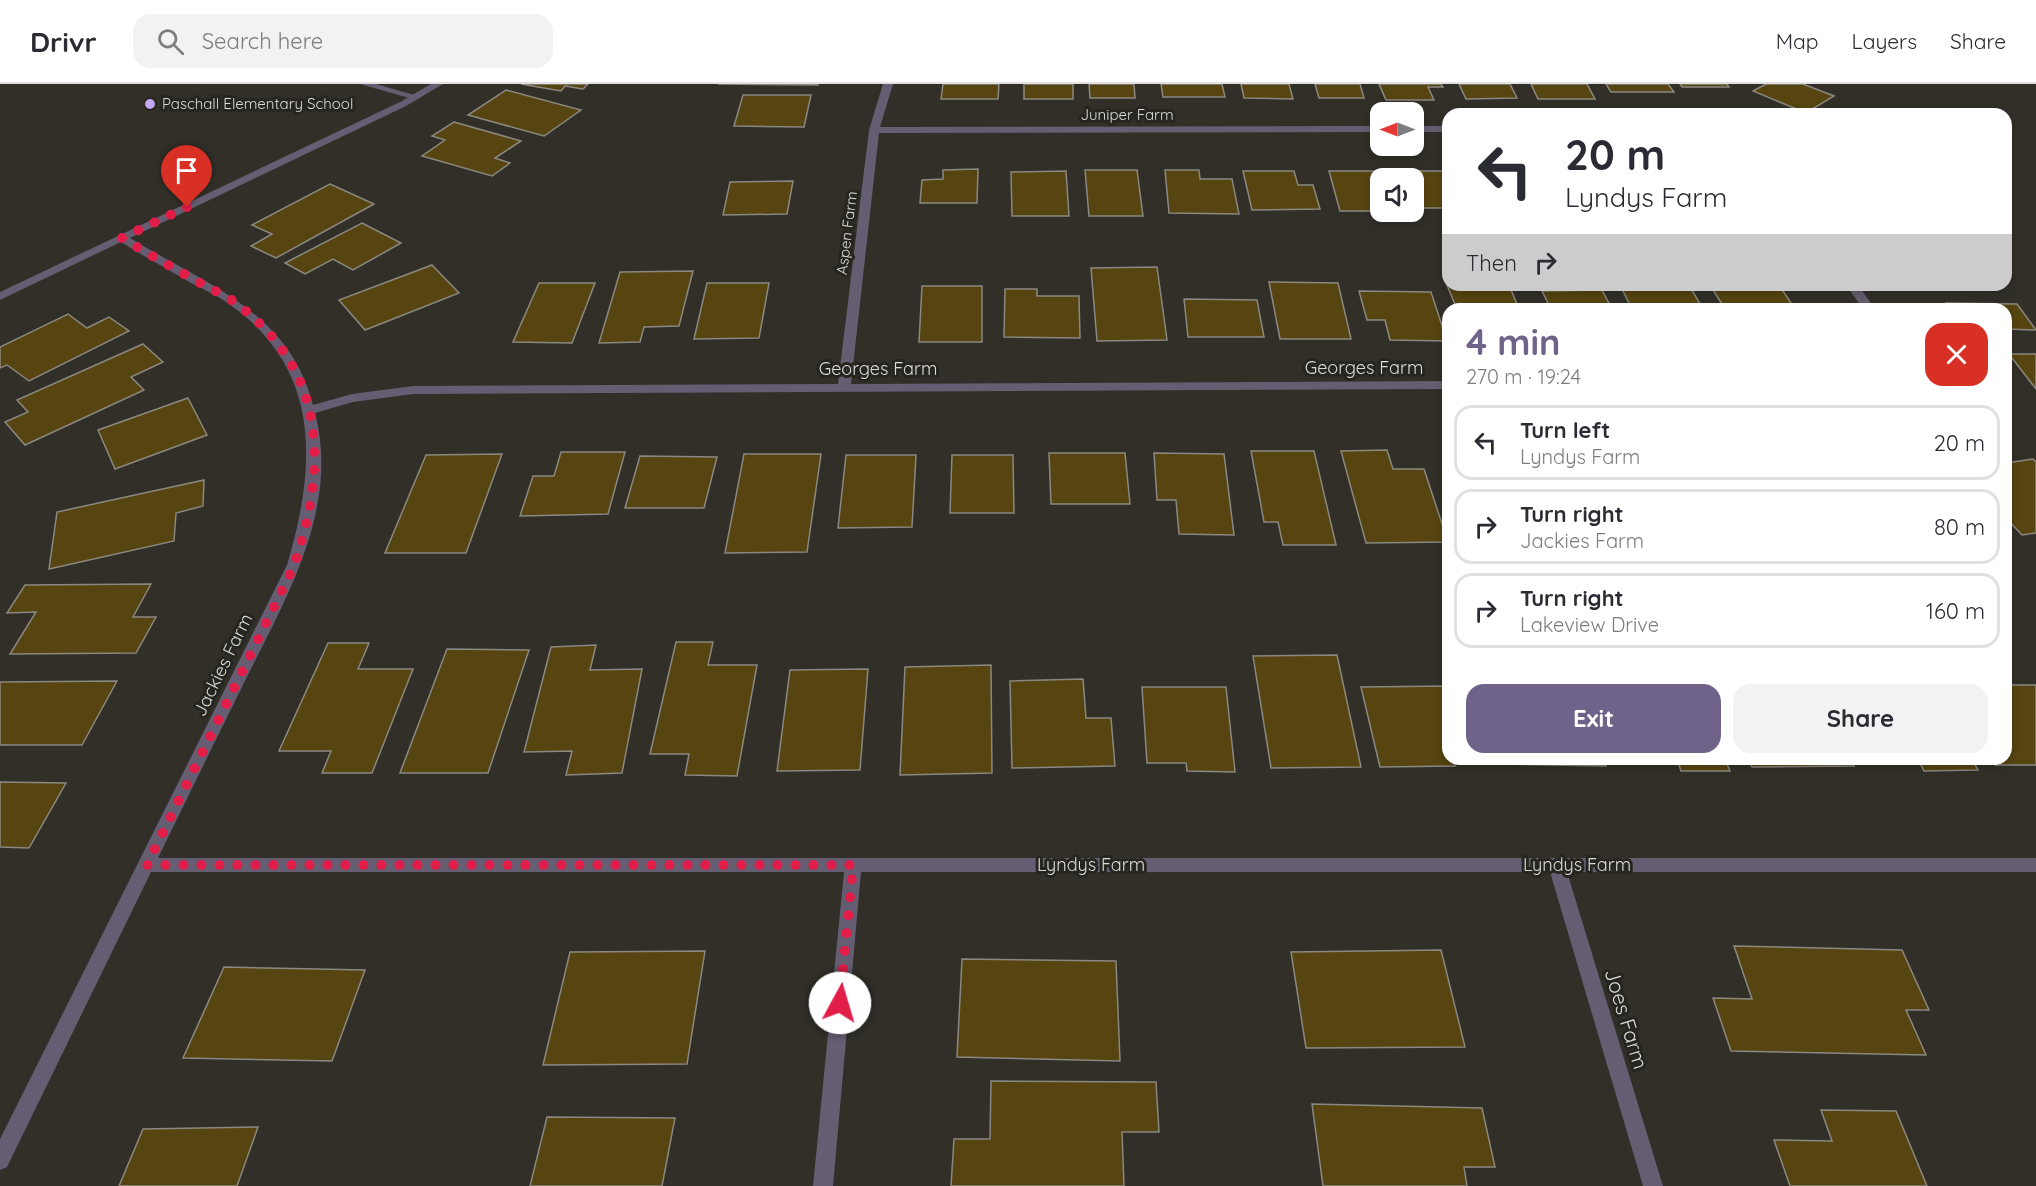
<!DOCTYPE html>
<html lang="en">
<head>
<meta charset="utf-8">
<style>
  body { margin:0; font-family:Quicksand,sans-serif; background:#f2f2f3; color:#2b2b33; height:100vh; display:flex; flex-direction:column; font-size:22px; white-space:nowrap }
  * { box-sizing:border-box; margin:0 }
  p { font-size:20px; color:#7c7c81 }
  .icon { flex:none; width:33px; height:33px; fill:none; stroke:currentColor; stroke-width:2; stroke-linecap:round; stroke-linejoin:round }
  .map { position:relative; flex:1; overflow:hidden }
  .sheet { position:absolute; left:1442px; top:219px; width:570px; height:462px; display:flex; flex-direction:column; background:#fff; border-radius:18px; box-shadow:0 3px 9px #0003 }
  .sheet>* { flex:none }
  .guide { position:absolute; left:1442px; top:24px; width:570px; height:183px; border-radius:18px; box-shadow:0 3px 9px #0003; background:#fff; color:#2b2b33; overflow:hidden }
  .needle { width:39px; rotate:270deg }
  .tools { position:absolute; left:1370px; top:18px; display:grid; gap:12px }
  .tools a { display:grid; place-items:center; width:54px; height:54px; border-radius:12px; background:#fff; box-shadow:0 3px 9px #0003; font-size:30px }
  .pin { position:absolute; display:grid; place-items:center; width:51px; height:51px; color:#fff; margin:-62px -26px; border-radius:50% 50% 50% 0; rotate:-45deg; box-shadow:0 0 6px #0007 }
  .pin .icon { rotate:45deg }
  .me { position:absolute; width:66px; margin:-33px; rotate:6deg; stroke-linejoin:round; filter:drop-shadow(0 0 4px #0008) }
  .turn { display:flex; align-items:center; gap:21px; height:126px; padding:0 24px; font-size:27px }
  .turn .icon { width:78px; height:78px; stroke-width:2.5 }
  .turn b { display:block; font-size:42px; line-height:51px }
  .then { display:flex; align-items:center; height:57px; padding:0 24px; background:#0003; gap:12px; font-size:22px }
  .round { display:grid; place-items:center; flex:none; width:63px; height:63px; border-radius:18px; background:#f2f2f3 }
  .headline { display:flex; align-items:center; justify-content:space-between; height:102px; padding:0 24px }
  h1 { font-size:36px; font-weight:700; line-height:45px; color:#6f6389 }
  .action { display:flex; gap:12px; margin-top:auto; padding:12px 24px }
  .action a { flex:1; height:69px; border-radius:18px; background:#6f6389; color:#fff; font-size:24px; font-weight:700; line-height:69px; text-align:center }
  .action a+a { background:#f2f2f3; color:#2b2b33 }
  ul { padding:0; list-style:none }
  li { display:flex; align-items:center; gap:18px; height:75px; margin:0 12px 9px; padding:0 12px; border:3px solid #e1e1e2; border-radius:18px }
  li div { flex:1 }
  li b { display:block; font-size:22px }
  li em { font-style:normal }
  header { display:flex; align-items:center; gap:36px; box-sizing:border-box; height:84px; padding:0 30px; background:#fff; border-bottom:2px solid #e1e1e2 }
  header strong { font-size:28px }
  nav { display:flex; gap:33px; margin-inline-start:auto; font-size:21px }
  .search { width:420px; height:54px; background:#f2f2f3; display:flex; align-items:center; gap:15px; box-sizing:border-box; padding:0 21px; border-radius:18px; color:#7c7c81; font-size:22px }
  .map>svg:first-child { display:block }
</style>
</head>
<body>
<header>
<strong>Drivr</strong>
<div class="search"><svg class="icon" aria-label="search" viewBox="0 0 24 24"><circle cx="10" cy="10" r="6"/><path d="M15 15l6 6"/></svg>Search here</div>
<nav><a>Map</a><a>Layers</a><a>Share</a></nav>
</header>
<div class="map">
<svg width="2036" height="1102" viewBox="0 0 2036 1102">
  <rect width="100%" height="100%" fill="#312f28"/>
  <!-- building -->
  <g fill="#564510" stroke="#8b8881" stroke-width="1.5">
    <path d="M 521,0 L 588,0 L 583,5 L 565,2 L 561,7 Z"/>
    <path d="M 718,0 L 818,0 L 818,1 Z"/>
    <path d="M 943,0 L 999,0 L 998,15 L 941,15 Z"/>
    <rect x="1024" y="0" width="49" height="15"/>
    <path d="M 1089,0 L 1134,0 L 1135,14 L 1090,14 Z"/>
    <path d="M 1161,0 L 1222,0 L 1225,13 L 1163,13 Z"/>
    <path d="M 1241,0 L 1289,0 L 1293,15 L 1244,14 Z"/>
    <path d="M 1315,0 L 1360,0 L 1364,14 L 1319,14 Z"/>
    <path d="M 1379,0 L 1441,0 L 1443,3 L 1428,3 L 1434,16 L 1386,16 Z"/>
    <path d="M 1459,0 L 1510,0 L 1517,14 L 1466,15 Z"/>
    <path d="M 1531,0 L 1587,0 L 1595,15 L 1538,15 Z"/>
    <path d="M 1606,0 L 1668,0 L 1674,8 L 1611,8 Z"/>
    <path d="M 1680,0 L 1727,0 L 1729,3 L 1682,3 Z"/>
    <path d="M 1766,0 L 1803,0 L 1834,12 L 1806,29 L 1753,7 Z"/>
    <path d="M 506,6 L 581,26 L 544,52 L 468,31 Z"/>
    <path d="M 743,11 L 811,11 L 804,43 L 734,42 Z"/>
    <path d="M 454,38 L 521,57 L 495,74 L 510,79 L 492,92 L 422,72 L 445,56 L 432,52 Z"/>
    <path d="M 978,85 L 977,119 L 920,119 L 922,96 L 943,95 L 943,86 Z"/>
    <path d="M 1085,86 L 1137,86 L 1143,132 L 1089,132 Z"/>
    <path d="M 1165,86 L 1199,86 L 1200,95 L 1232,95 L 1239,130 L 1169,129 Z"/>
    <path d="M 1066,87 L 1069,132 L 1012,132 L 1011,88 Z"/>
    <path d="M 1243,87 L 1294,87 L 1298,101 L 1313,101 L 1320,125 L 1252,126 Z"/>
    <path d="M 1329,87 L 1384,87 L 1386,94 L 1380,94 L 1380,127 L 1340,127 Z"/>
    <path d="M 1403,87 L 1448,87 L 1448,124 L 1417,124 L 1413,113 L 1413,94 L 1406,94 Z"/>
    <path d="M 793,97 L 787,130 L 723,131 L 730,98 Z"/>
    <path d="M 330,100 L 374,120 L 276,174 L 251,162 L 272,150 L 252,141 Z"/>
    <path d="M 362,139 L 401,159 L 353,186 L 333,175 L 305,190 L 285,179 Z"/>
    <path d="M 432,181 L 459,209 L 365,246 L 339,216 Z"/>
    <path d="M 1157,183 L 1167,256 L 1097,257 L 1091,184 Z"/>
    <path d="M 693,187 L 679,242 L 644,243 L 640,258 L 599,259 L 620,188 Z"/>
    <path d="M 1269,198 L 1338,199 L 1351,255 L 1280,255 Z"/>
    <path d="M 539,199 L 595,199 L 572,259 L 513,258 Z"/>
    <path d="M 707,199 L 769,199 L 759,254 L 694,255 Z"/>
    <path d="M 1446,199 L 1448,201 L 1509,201 L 1519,225 L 1457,225 Z"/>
    <path d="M 1620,201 L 1689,201 L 1703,225 L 1632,225 Z"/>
    <path d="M 1710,201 L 1779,201 L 1795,225 L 1725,225 Z"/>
    <path d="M 922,202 L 982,202 L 982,258 L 919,258 Z"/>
    <path d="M 1005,205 L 1037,205 L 1037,212 L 1079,212 L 1080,254 L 1004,253 Z"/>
    <path d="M 1602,206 L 1612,225 L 1551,225 L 1542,207 Z"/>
    <path d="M 1359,207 L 1431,208 L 1447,257 L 1390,256 L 1385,236 L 1367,236 Z"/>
    <path d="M 1184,215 L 1257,216 L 1264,253 L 1188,253 Z"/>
    <path d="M 1946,219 L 2017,220 L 2036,246 L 2006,245 L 2006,225 L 1950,225 Z"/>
    <path d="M 68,230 L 87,244 L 109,233 L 129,247 L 29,297 L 7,281 L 0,284 L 0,263 Z"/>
    <path d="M 143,260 L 163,278 L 131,293 L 144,306 L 25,361 L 5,338 L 28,328 L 17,316 Z"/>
    <path d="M 2009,270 L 2036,270 L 2036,305 Z"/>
    <path d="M 188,314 L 207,351 L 115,385 L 98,346 Z"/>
    <path d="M 1387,366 L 1393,385 L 1424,385 L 1448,458 L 1366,459 L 1341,367 Z"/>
    <path d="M 1251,367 L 1314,367 L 1336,461 L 1283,461 L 1278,438 L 1264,438 Z"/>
    <path d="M 561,368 L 625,368 L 608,430 L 520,432 L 533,392 L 554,392 Z"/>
    <path d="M 1049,369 L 1125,369 L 1130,420 L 1051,420 Z"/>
    <path d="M 1154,369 L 1224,370 L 1234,451 L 1179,450 L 1176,416 L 1157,416 Z"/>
    <path d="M 502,370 L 466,469 L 385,469 L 426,371 Z"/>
    <path d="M 744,370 L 821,370 L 807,468 L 725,469 Z"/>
    <path d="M 846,371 L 916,371 L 912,443 L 838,444 Z"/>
    <path d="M 952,371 L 1013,371 L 1014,429 L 950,429 Z"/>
    <path d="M 640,372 L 717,373 L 704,424 L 625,424 Z"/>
    <path d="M 2033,375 L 2036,378 L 2036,449 L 2022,451 L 2006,434 L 2006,379 Z"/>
    <path d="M 204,396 L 203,422 L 176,429 L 174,457 L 49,485 L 57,428 Z"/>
    <path d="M 151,500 L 133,533 L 156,533 L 136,569 L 10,570 L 36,528 L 7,529 L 25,501 Z"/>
    <path d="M 676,558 L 713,558 L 708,581 L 757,581 L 737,692 L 685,691 L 689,670 L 650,670 Z"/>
    <path d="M 328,559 L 369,559 L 358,585 L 413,585 L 372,689 L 322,689 L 331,667 L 279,667 Z"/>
    <path d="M 596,561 L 590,586 L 642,585 L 622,689 L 566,691 L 572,667 L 524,668 L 551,563 Z"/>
    <path d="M 447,565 L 529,566 L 488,689 L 400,689 Z"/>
    <path d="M 1337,571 L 1361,683 L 1271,684 L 1253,572 Z"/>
    <path d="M 991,581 L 992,689 L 900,691 L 905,583 Z"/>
    <path d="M 868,585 L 860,686 L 777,687 L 790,586 Z"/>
    <path d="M 1083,595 L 1086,634 L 1111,634 L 1115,682 L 1012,684 L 1010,597 Z"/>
    <path d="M 117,597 L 82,661 L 0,661 L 0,598 Z"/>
    <path d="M 2006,601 L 2036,601 L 2036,681 L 1995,681 L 1992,675 L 2006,675 Z"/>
    <path d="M 1448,602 L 1448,645 L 1444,645 L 1448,657 L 1448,675 L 1453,675 L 1455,682 L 1380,683 L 1361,603 Z"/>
    <path d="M 1142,603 L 1226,603 L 1235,688 L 1187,687 L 1186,679 L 1147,679 Z"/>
    <path d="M 1502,675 L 1604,675 L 1606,682 L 1503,680 Z"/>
    <path d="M 1677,675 L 1725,675 L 1730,687 L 1681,687 Z"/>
    <path d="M 1748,675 L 1850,675 L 1854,682 L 1752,683 Z"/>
    <path d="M 1918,675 L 1972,675 L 1978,686 L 1924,687 Z"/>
    <path d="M 0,698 L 66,699 L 29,764 L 0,763 Z"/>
    <path d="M 1734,862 L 1902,866 L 1929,926 L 1906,926 L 1926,971 L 1731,967 L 1713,914 L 1752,915 Z"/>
    <path d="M 1441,866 L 1465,963 L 1306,964 L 1291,868 Z"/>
    <path d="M 705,867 L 687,980 L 543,981 L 570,868 Z"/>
    <path d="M 962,875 L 1116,877 L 1120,977 L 957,973 Z"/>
    <path d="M 224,883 L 365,886 L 332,977 L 183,974 Z"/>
    <path d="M 991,997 L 1156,998 L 1159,1048 L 1122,1048 L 1124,1102 L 951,1102 L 954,1055 L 990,1055 Z"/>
    <path d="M 1312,1020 L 1482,1024 L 1495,1083 L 1464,1083 L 1467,1102 L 1323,1102 Z"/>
    <path d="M 1821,1026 L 1896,1027 L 1927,1102 L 1790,1102 L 1774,1056 L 1832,1057 Z"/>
    <path d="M 547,1033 L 675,1034 L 662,1102 L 530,1102 Z"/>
    <path d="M 258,1043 L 237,1102 L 119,1102 L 143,1045 Z"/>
  </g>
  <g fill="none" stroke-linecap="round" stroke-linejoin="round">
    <!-- service -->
    <path fill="#655e72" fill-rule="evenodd" d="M 360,0 L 376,0 L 421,13 L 416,16 Z"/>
    <!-- minor -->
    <g fill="#655e72" fill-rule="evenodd">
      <path d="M 431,0 L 443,0 L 406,22 L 130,154 C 205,200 289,227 313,321 L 352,310 L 413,302 L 838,300 L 869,46 L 883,0 L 893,0 L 880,43 L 1380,42 L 1380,48 L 879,49 L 851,300 L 1448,297 L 1448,305 L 413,310 L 353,318 L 315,329 C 341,427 282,521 241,605 C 213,661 186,717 158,774 L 2036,774 L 2036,788 L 1567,788 L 1663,1102 L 1643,1102 L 1550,788 L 861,788 L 833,1102 L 813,1102 L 844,788 L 151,788 L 7,1083 L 0,1086 L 0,1055 L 287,481 C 316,383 323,286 229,220 C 218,212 205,206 193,200 C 169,186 145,173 121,158 L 4,214 L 0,216 L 0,208 L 400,18 Z"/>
      <rect x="1413" y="42" width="35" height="6"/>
      <path d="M 1846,201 L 1858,201 L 1875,225 L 1863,225 Z"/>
    </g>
  </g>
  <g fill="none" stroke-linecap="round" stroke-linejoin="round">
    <!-- route -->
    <path stroke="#e11d48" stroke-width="10" stroke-dasharray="0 18" d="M 187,123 L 122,154 C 148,170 175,185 202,200 C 213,206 227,212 237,220 C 328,289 327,383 294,482 L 147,781 L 853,781 L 840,919"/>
  </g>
  <!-- markers -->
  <circle fill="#c3a7f2" stroke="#27251f" stroke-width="2" cx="150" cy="20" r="6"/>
  <g text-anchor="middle" stroke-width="6" stroke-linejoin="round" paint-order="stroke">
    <!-- far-poi labels -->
    <g font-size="15" fill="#dcdbd7" stroke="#27251f" text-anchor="start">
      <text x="162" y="25">Paschall Elementary School</text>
    </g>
    <!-- far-street labels -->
    <g font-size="15" fill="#dcdbd7" stroke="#27251f">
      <text x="1127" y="36">Juniper Farm</text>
      <text transform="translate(847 149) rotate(-83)" y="5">Aspen Farm</text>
    </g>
    <!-- street labels -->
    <g font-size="18" fill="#dcdbd7" stroke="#27251f">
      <text x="1364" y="290">Georges Farm</text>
      <text x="878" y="291">Georges Farm</text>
      <text transform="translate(223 581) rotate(-64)" y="6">Jackies Farm</text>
      <text x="1091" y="787">Lyndys Farm</text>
      <text x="1577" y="787">Lyndys Farm</text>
    </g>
    <!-- near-street labels -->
    <g font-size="21" fill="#dcdbd7" stroke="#27251f">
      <text transform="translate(1626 935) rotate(73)" y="7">Joes Farm</text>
    </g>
  </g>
</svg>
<div class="tools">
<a><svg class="needle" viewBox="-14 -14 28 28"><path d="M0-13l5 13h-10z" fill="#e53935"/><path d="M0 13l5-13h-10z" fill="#7c7c81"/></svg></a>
<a><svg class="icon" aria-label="sound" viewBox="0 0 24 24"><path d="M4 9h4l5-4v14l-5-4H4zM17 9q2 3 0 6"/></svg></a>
</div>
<div class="pin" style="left:187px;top:123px;background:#d93025"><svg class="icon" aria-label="arrive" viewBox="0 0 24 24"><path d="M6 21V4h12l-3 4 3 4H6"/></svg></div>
<svg class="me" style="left:840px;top:919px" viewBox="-20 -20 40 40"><circle r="19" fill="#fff"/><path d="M0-13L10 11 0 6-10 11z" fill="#e11d48"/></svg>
<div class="guide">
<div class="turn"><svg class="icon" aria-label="left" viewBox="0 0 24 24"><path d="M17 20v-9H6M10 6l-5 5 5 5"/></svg><div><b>20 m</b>Lyndys Farm</div></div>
<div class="then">Then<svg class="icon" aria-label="right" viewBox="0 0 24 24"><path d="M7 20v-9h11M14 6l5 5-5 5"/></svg></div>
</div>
<section class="sheet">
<div class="headline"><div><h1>4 min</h1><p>270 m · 19:24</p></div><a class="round" style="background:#d93025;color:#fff"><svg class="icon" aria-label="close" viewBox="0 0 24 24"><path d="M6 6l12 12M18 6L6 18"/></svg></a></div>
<ul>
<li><svg class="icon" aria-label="left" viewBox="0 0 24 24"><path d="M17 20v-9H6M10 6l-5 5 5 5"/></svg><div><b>Turn left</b><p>Lyndys Farm</p></div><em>20 m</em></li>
<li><svg class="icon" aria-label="right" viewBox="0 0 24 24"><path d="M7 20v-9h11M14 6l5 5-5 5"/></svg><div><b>Turn right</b><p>Jackies Farm</p></div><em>80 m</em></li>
<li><svg class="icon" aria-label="right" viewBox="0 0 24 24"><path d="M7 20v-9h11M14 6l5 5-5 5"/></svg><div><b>Turn right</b><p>Lakeview Drive</p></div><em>160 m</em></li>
</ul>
<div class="action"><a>Exit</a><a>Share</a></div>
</section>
</div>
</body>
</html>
